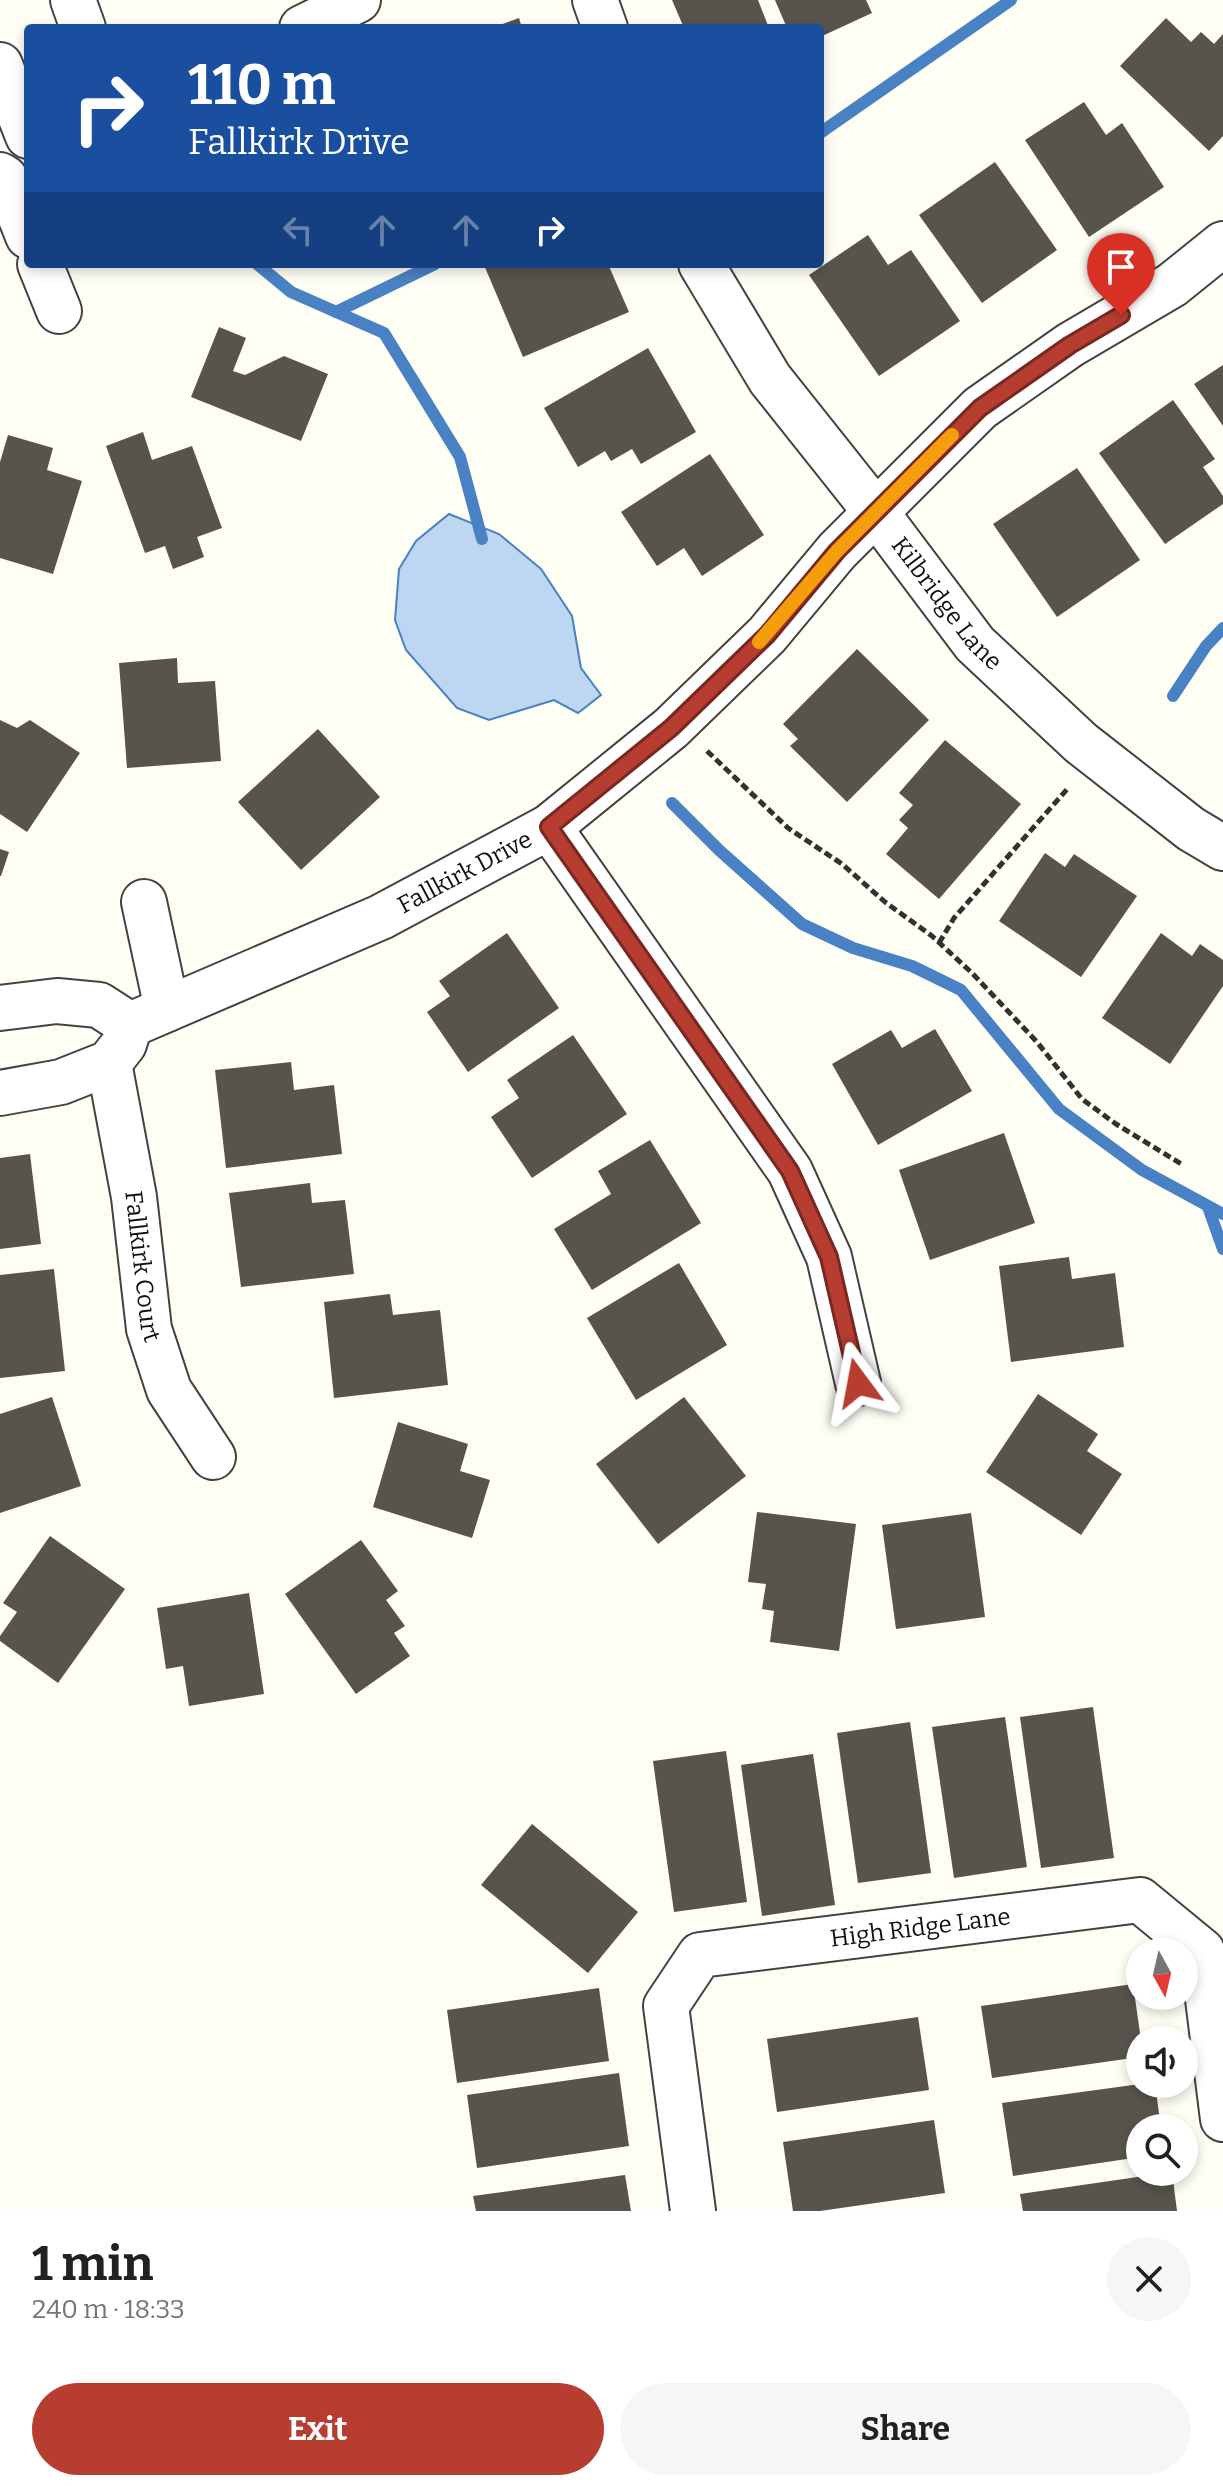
<!DOCTYPE html>
<html lang="en">
<head>
<meta charset="utf-8">
<style>
  body { margin:0; font-family:Bitter,serif; background:#f6f6f6; color:#202124; height:100vh; display:flex; flex-direction:column; font-size:30px; white-space:nowrap }
  * { box-sizing:border-box; margin:0 }
  p { font-size:26px; color:#757577 }
  .icon { flex:none; width:44px; height:44px; fill:none; stroke:currentColor; stroke-width:2; stroke-linecap:round; stroke-linejoin:round }
  .map { position:relative; height:2211px; overflow:hidden }
  .side { display:flex; flex-direction:column; background:#fff; flex:1 }
  .side>* { flex:none }
  .hud { position:absolute; left:24px; top:24px; width:800px; height:244px; border-radius:8px; box-shadow:0 4px 12px #0003; background:#1a4fa0; color:#fff; overflow:hidden }
  .needle { width:52px; rotate:172deg }
  .tools { position:absolute; left:1126px; top:1938px; display:grid; gap:16px }
  .tools a { display:grid; place-items:center; width:72px; height:72px; border-radius:50%; background:#fff; box-shadow:0 4px 12px #0003; font-size:40px }
  .pin { position:absolute; display:grid; place-items:center; width:68px; height:68px; color:#fff; margin:-82px -34px; border-radius:50% 50% 50% 0; rotate:-45deg; box-shadow:0 0 8px #0007 }
  .pin .icon { rotate:45deg }
  .me { position:absolute; width:88px; margin:-44px; rotate:347deg; stroke-linejoin:round; filter:drop-shadow(0 0 6px #0008) }
  .turn { display:flex; align-items:center; gap:28px; height:168px; padding:0 32px; font-size:36px }
  .turn .icon { width:104px; height:104px; stroke-width:2.5 }
  .turn b { display:block; font-size:56px; line-height:68px }
  .lanes { display:flex; align-items:center; height:76px; padding:0 32px; background:#0003; justify-content:center; gap:40px; direction:ltr }
  .lanes .off { opacity:.35 }
  .round { display:grid; place-items:center; flex:none; width:84px; height:84px; border-radius:42px; background:#f6f6f6 }
  .overview { display:flex; align-items:center; justify-content:space-between; height:136px; padding:0 32px }
  h1 { font-size:48px; font-weight:700; line-height:60px }
  .button { display:flex; gap:16px; margin-top:auto; padding:16px 32px }
  .button a { flex:1; height:92px; border-radius:48px; background:#b73d31; color:#fff; font-size:32px; font-weight:700; line-height:92px; text-align:center }
  .button a+a { background:#f6f6f6; color:#202124 }
  .map>svg:first-child { display:block }
</style>
</head>
<body>
<div class="map">
<svg width="1223" height="2211" viewBox="0 0 1223 2211">
  <rect width="100%" height="100%" fill="#fefef5"/>
  <!-- water -->
  <path fill="#bdd7f2" stroke="#4982c4" stroke-width="2" d="M 449,514 L 499,534 L 541,569 L 572,616 L 581,668 L 601,695 L 578,713 L 554,700 L 489,720 L 457,708 L 406,650 L 395,620 L 399,569 L 416,541 Z"/>
  <g fill="none" stroke-linecap="round" stroke-linejoin="round">
    <!-- stream -->
    <g stroke="#4982c4" stroke-width="12">
      <path d="M 820,133 L 1011,0"/>
      <path d="M 257,264 L 291,292 L 384,333 L 460,457 L 482,539"/>
      <path d="M 336,312 L 435,264"/>
      <path d="M 1173,696 L 1206,646 L 1223,628"/>
      <path d="M 672,803 L 719,850 L 802,924 L 853,948 L 912,966 L 961,990 L 1059,1109 L 1142,1170 L 1223,1214"/>
      <path d="M 1208,1207 L 1223,1249"/>
    </g>
  </g>
  <!-- building -->
  <g fill="#58534d">
    <path d="M 672,0 L 758,0 L 769,28 L 684,28 Z"/>
    <path d="M 775,0 L 866,0 L 872,13 L 820,37 L 820,28 L 787,28 Z"/>
    <path d="M 519,18 L 522,28 L 492,28 Z"/>
    <path d="M 1166,18 L 1191,42 L 1201,32 L 1214,44 L 1223,34 L 1223,136 L 1209,151 L 1120,66 Z"/>
    <path d="M 1084,102 L 1106,135 L 1122,123 L 1164,187 L 1089,237 L 1025,140 Z"/>
    <path d="M 995,162 L 1057,250 L 982,303 L 919,215 Z"/>
    <path d="M 868,235 L 888,265 L 911,250 L 960,321 L 879,376 L 809,275 Z"/>
    <path d="M 487,264 L 608,264 L 629,312 L 523,357 L 484,265 Z"/>
    <path d="M 219,327 L 246,338 L 233,371 L 245,375 L 284,356 L 328,374 L 301,441 L 191,397 Z"/>
    <path d="M 648,348 L 696,432 L 641,464 L 632,449 L 611,461 L 605,451 L 578,467 L 544,408 Z"/>
    <path d="M 1223,365 L 1223,426 L 1194,384 Z"/>
    <path d="M 1173,400 L 1215,459 L 1203,467 L 1223,496 L 1223,504 L 1165,544 L 1099,453 Z"/>
    <path d="M 143,432 L 152,460 L 192,446 L 222,528 L 197,537 L 204,557 L 173,569 L 165,546 L 145,553 L 106,446 Z"/>
    <path d="M 8,435 L 53,448 L 47,470 L 82,481 L 53,574 L 0,558 L 0,462 Z"/>
    <path d="M 710,454 L 764,535 L 702,576 L 684,548 L 657,566 L 621,512 Z"/>
    <path d="M 1077,468 L 1140,560 L 1057,617 L 993,524 Z"/>
    <path d="M 857,649 L 929,720 L 847,802 L 790,746 L 798,739 L 783,724 Z"/>
    <path d="M 177,658 L 178,683 L 215,681 L 221,761 L 127,768 L 119,663 Z"/>
    <path d="M 0,720 L 17,728 L 30,720 L 80,753 L 27,832 L 0,814 Z"/>
    <path d="M 318,729 L 380,797 L 301,870 L 238,802 Z"/>
    <path d="M 945,740 L 1021,804 L 939,899 L 886,854 L 908,828 L 899,820 L 913,805 L 899,793 Z"/>
    <path d="M 0,849 L 9,852 L 1,876 L 0,876 Z"/>
    <path d="M 1045,853 L 1065,867 L 1074,854 L 1137,896 L 1081,977 L 999,921 Z"/>
    <path d="M 507,933 L 559,1008 L 468,1072 L 427,1012 L 450,996 L 439,981 Z"/>
    <path d="M 1161,933 L 1192,956 L 1200,944 L 1223,960 L 1223,986 L 1170,1064 L 1102,1018 Z"/>
    <path d="M 935,1029 L 972,1091 L 878,1145 L 832,1064 L 891,1030 L 902,1048 Z"/>
    <path d="M 573,1035 L 627,1114 L 532,1178 L 491,1117 L 519,1098 L 507,1080 Z"/>
    <path d="M 291,1062 L 294,1090 L 334,1085 L 342,1154 L 226,1168 L 215,1070 Z"/>
    <path d="M 1004,1133 L 1035,1223 L 930,1260 L 899,1170 Z"/>
    <path d="M 650,1140 L 701,1223 L 592,1290 L 554,1229 L 611,1194 L 598,1171 Z"/>
    <path d="M 30,1154 L 41,1244 L 0,1249 L 0,1158 Z"/>
    <path d="M 310,1183 L 312,1203 L 345,1200 L 354,1274 L 241,1287 L 229,1193 Z"/>
    <path d="M 1069,1257 L 1072,1279 L 1115,1273 L 1124,1347 L 1011,1362 L 999,1266 Z"/>
    <path d="M 679,1263 L 727,1345 L 636,1400 L 587,1318 Z"/>
    <path d="M 54,1269 L 65,1371 L 0,1378 L 0,1275 Z"/>
    <path d="M 390,1294 L 393,1315 L 440,1310 L 448,1385 L 334,1398 L 324,1302 Z"/>
    <path d="M 1038,1394 L 1098,1434 L 1087,1451 L 1122,1474 L 1081,1535 L 986,1472 Z"/>
    <path d="M 52,1397 L 81,1486 L 0,1513 L 0,1414 Z"/>
    <path d="M 684,1397 L 746,1476 L 658,1544 L 596,1464 Z"/>
    <path d="M 398,1422 L 468,1444 L 460,1471 L 490,1480 L 472,1538 L 373,1507 Z"/>
    <path d="M 757,1512 L 856,1524 L 839,1651 L 770,1642 L 774,1611 L 762,1609 L 766,1584 L 748,1582 Z"/>
    <path d="M 971,1513 L 985,1617 L 896,1629 L 882,1525 Z"/>
    <path d="M 50,1536 L 125,1589 L 58,1683 L 0,1641 L 0,1636 L 17,1612 L 3,1603 Z"/>
    <path d="M 361,1540 L 398,1591 L 386,1600 L 405,1626 L 394,1633 L 410,1656 L 356,1694 L 285,1594 Z"/>
    <path d="M 249,1593 L 264,1694 L 189,1706 L 183,1666 L 166,1669 L 157,1608 Z"/>
    <path d="M 1093,1707 L 1114,1858 L 1041,1868 L 1020,1717 Z"/>
    <path d="M 1005,1717 L 1027,1867 L 954,1878 L 932,1727 Z"/>
    <path d="M 910,1722 L 931,1873 L 858,1883 L 837,1733 Z"/>
    <path d="M 726,1751 L 747,1902 L 674,1912 L 653,1761 Z"/>
    <path d="M 813,1754 L 835,1905 L 762,1916 L 741,1765 Z"/>
    <path d="M 532,1824 L 638,1912 L 588,1973 L 481,1885 Z"/>
    <path d="M 1133,1984 L 1141,2040 L 1140,2057 L 992,2078 L 981,2006 Z"/>
    <path d="M 599,1988 L 609,2061 L 457,2083 L 447,2010 Z"/>
    <path d="M 918,2017 L 929,2090 L 777,2112 L 767,2039 Z"/>
    <path d="M 619,2073 L 629,2146 L 477,2168 L 467,2095 Z"/>
    <path d="M 1140,2084 L 1155,2084 L 1161,2128 L 1140,2128 L 1140,2157 L 1013,2176 L 1002,2103 Z"/>
    <path d="M 934,2120 L 945,2193 L 820,2211 L 793,2211 L 783,2142 Z"/>
    <path d="M 1172,2172 L 1177,2211 L 1023,2211 L 1020,2194 Z"/>
    <path d="M 625,2175 L 631,2211 L 476,2211 L 473,2196 Z"/>
  </g>
  <g fill="none" stroke-linecap="round" stroke-linejoin="round">
    <defs>
      <g id="minor">
        <path d="M 73,0 L 83,28"/>
        <path d="M 595,0 L 605,28"/>
        <path d="M 302,28 L 358,0"/>
        <path d="M 0,65 L 28,136"/>
        <path d="M 0,175 L 5,178 L 28,236"/>
        <path d="M 40,264 L 59,311"/>
        <path id="s1" d="M 701,264 L 770,379 L 875,511 L 975,644 L 1081,743 L 1191,829 L 1223,848"/>
        <path d="M 549,827 L 790,1171 L 829,1257 L 858,1383"/>
        <path d="M 144,902 L 167,1009"/>
        <path d="M 0,1008 L 57,1001 L 99,1005 L 130,1025"/>
        <path id="s2" d="M 109,1063 L 134,1197 L 149,1329 L 169,1390 L 213,1457"/>
        <path id="s3" d="M 0,1093 L 61,1082 L 109,1063 L 124,1044 L 130,1025 L 381,917 L 549,827 L 671,728 L 767,635 L 837,551 L 980,408 L 1070,345 L 1172,285 L 1223,244"/>
        <path id="s4" d="M 693,2211 L 666,2006 L 700,1955 L 1140,1900 L 1202,1951 L 1223,2119"/>
      </g>
    </defs>
    <!-- minor casing -->
    <use href="#minor" stroke="#434343" stroke-width="48"/>
    <!-- path -->
    <g stroke="#323232" stroke-width="5" stroke-dasharray="8 4" stroke-linecap="butt">
      <path d="M 707,751 L 788,828 L 842,864 L 885,902 L 932,936 L 972,973 L 1037,1042 L 1082,1099 L 1116,1124 L 1183,1165"/>
      <path d="M 939,943 L 954,918 L 1069,787"/>
    </g>
    <!-- minor -->
    <use href="#minor" stroke="#fff" stroke-width="44"/>
  </g>
  <g fill="none" stroke-linecap="round" stroke-linejoin="round">
    <defs>
      <path id="route" d="M 858,1383 L 829,1257 L 790,1171 L 549,827 L 671,728 L 767,635 L 837,551 L 980,408 L 1070,345 L 1121,315"/>
    </defs>
    <!-- route casing -->
    <use href="#route" stroke="#772820" stroke-width="20"/>
    <!-- route -->
    <use href="#route" stroke="#b73d31" stroke-width="14"/>
    <!-- slow -->
    <path stroke="#f59e0b" stroke-width="14" d="M 759,642 L 837,551 L 952,435"/>
  </g>
  <g text-anchor="middle" stroke-width="8" stroke-linejoin="round" paint-order="stroke">
    <!-- street labels -->
    <g font-size="24" fill="#101010" stroke="#fff">
      <text dy="8" stroke="none"><textPath href="#s1" startOffset="420">Kilbridge Lane</textPath></text>
      <text dy="8" stroke="none"><textPath href="#s3" startOffset="526">Fallkirk Drive</textPath></text>
      <text dy="8" stroke="none"><textPath href="#s2" startOffset="206">Fallkirk Court</textPath></text>
      <text dy="8" stroke="none"><textPath href="#s4" startOffset="490">High Ridge Lane</textPath></text>
    </g>
  </g>
</svg>
<div class="tools">
<a><svg class="needle" viewBox="-14 -14 28 28"><path d="M0-13l5 13h-10z" fill="#e53935"/><path d="M0 13l5-13h-10z" fill="#757577"/></svg></a>
<a><svg class="icon" aria-label="sound" viewBox="0 0 24 24"><path d="M4 9h4l5-4v14l-5-4H4zM17 9q2 3 0 6"/></svg></a>
<a><svg class="icon" aria-label="search" viewBox="0 0 24 24"><circle cx="10" cy="10" r="6"/><path d="M15 15l6 6"/></svg></a>
</div>
<div class="pin" style="left:1121px;top:315px;background:#d93025"><svg class="icon" aria-label="arrive" viewBox="0 0 24 24"><path d="M6 21V4h12l-3 4 3 4H6"/></svg></div>
<svg class="me" style="left:858px;top:1383px" viewBox="-20 -20 40 40"><path d="M0-17L14 15 0 8-14 15z" fill="#b73d31" stroke="#fff" stroke-width="4"/></svg>
<div class="hud">
<div class="turn"><svg class="icon" aria-label="right" viewBox="0 0 24 24"><path d="M7 20v-9h11M14 6l5 5-5 5"/></svg><div><b>110 m</b>Fallkirk Drive</div></div>
<div class="lanes"><svg class="icon off" aria-label="left" viewBox="0 0 24 24"><path d="M17 20v-9H6M10 6l-5 5 5 5"/></svg><svg class="icon off" aria-label="ahead" viewBox="0 0 24 24"><path d="M12 20V5M6 11l6-6 6 6"/></svg><svg class="icon off" aria-label="ahead" viewBox="0 0 24 24"><path d="M12 20V5M6 11l6-6 6 6"/></svg><svg class="icon" aria-label="right" viewBox="0 0 24 24"><path d="M7 20v-9h11M14 6l5 5-5 5"/></svg></div>
</div>
</div>
<section class="side">
<div class="overview"><div><h1>1 min</h1><p>240 m · 18:33</p></div><a class="round"><svg class="icon" aria-label="close" viewBox="0 0 24 24"><path d="M6 6l12 12M18 6L6 18"/></svg></a></div>
<div class="button"><a>Exit</a><a>Share</a></div>
</section>
</body>
</html>
